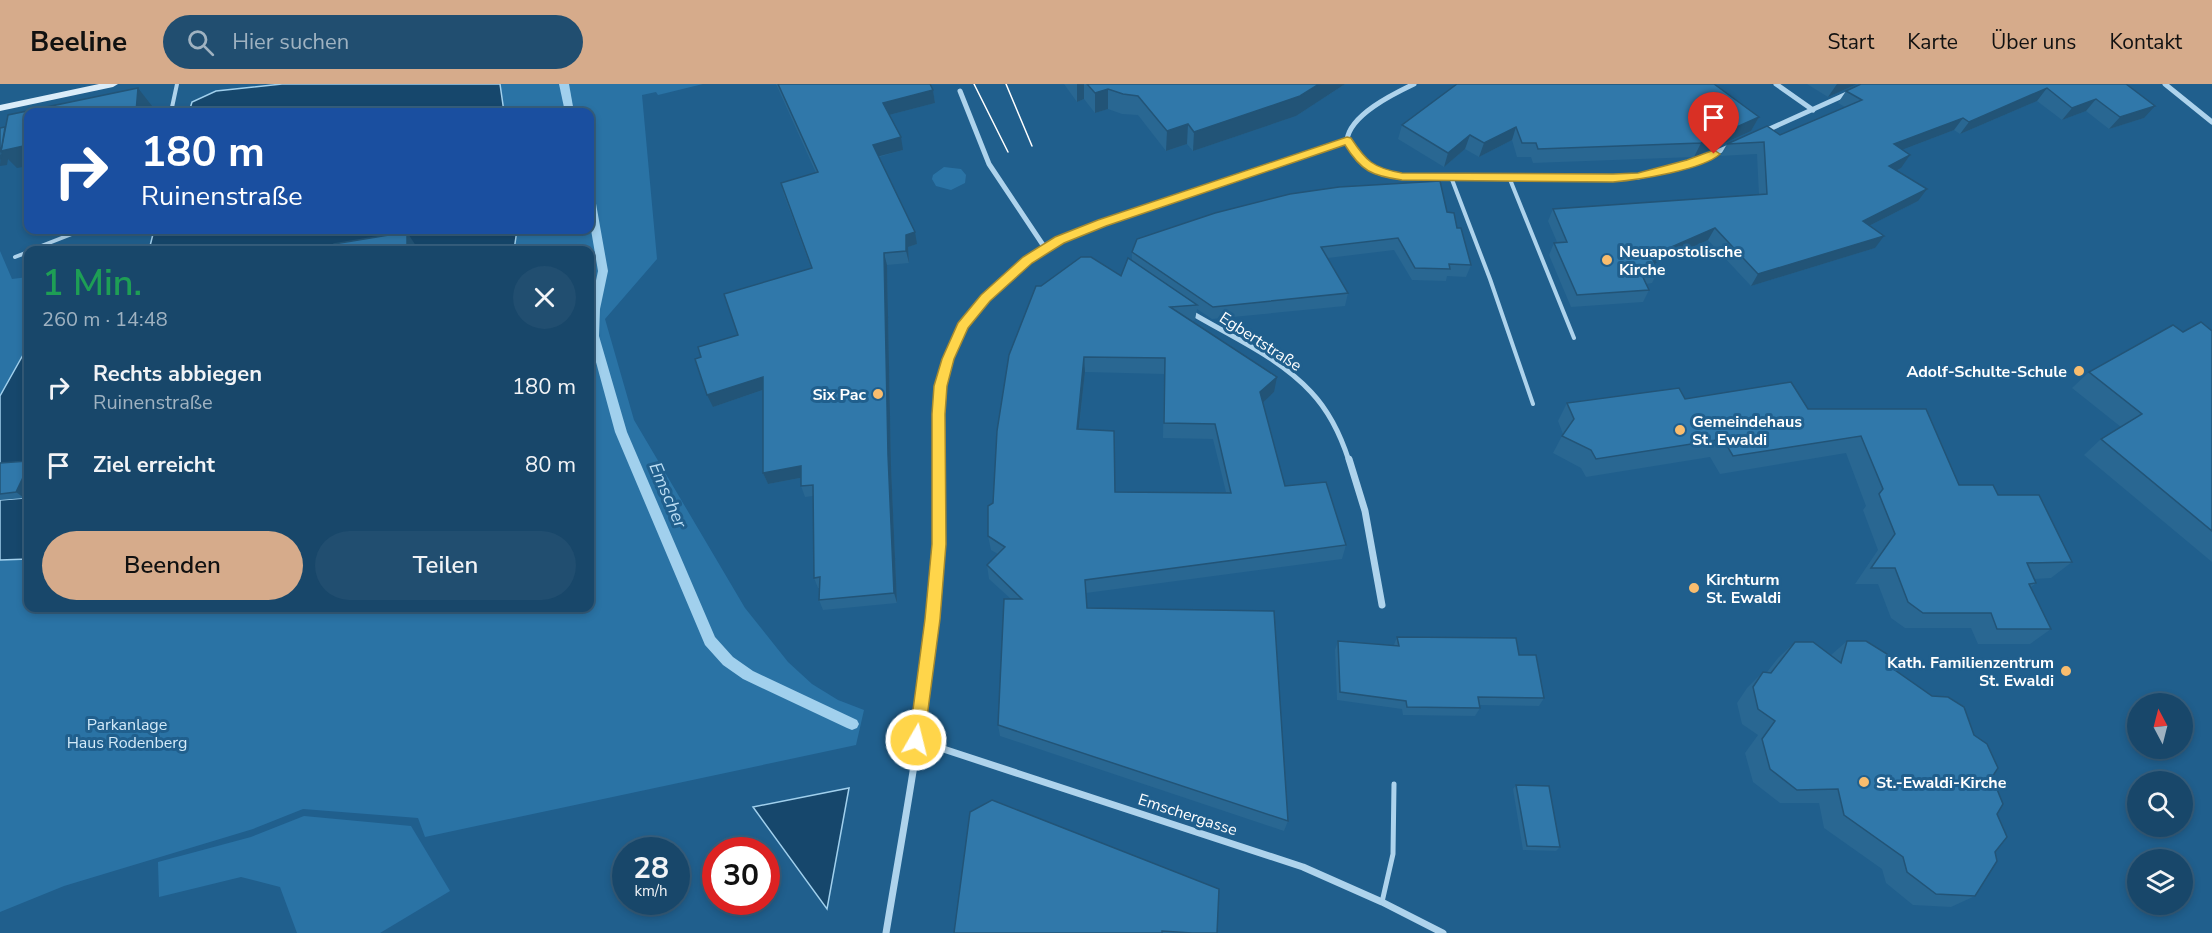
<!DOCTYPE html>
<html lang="de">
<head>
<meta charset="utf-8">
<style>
  body { margin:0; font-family:"Nunito Sans",sans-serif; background:#214e70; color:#f1f3f6; height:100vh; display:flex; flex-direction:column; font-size:22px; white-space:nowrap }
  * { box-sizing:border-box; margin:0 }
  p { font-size:20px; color:#9fb2c1 }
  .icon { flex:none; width:33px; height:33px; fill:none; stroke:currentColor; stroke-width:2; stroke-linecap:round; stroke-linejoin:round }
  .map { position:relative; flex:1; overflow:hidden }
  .details { position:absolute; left:24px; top:162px; width:570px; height:366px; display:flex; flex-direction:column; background:#18476a; border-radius:12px; box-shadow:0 3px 9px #0003,0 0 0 2px #365f7e }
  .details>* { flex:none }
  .guide { position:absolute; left:24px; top:24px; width:570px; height:126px; border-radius:12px; box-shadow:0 3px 9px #0003,0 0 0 2px #365f7e; background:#1a4fa0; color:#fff; overflow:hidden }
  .needle { width:39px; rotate:353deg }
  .tools { position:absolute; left:2127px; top:609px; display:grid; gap:12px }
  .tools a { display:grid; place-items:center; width:66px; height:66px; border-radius:50%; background:#18476a; box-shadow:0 3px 9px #0003,0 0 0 2px #365f7e; font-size:30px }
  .speed { position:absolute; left:612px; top:753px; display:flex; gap:12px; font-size:30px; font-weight:700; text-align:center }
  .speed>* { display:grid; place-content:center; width:78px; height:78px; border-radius:50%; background:#18476a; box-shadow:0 3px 9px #0003,0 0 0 2px #365f7e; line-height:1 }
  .speed small { font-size:15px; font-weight:400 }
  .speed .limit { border:9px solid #d22; background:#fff; color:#111 }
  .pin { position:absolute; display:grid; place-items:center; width:51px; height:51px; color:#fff; margin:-62px -26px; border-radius:50% 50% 50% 0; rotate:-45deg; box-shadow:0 0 6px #0007 }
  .pin .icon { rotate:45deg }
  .me { position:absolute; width:66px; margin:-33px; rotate:8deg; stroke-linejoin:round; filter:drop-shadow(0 0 4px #0008) }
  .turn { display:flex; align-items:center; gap:21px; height:126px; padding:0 18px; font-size:27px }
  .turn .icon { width:78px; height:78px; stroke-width:2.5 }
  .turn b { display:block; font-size:42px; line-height:51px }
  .round { display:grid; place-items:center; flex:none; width:63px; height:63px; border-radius:32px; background:#214e70 }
  .head { display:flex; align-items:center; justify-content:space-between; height:102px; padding:0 18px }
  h1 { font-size:36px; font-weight:600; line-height:45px; color:#1e9e55 }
  .button { display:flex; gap:12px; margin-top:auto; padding:12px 18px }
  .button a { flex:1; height:69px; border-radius:36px; background:#d6ab8b; color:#111; font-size:24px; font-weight:600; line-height:69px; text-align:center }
  .button a+a { background:#214e70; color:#f1f3f6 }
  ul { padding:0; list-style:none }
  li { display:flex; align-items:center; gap:18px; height:78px; padding:0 18px }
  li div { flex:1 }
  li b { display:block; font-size:22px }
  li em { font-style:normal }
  header { display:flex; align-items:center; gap:36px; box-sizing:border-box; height:84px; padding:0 30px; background:#d6ab8b; color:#111 }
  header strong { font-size:28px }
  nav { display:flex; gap:33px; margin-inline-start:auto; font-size:21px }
  .search { width:420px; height:54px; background:#214e70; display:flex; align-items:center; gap:15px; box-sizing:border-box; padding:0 21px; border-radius:33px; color:#9fb2c1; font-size:22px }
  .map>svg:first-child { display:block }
</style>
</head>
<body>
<header>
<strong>Beeline</strong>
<div class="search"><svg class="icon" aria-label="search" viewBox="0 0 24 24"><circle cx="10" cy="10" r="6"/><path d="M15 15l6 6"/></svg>Hier suchen</div>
<nav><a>Start</a><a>Karte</a><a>Über uns</a><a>Kontakt</a></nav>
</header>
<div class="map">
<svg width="2212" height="849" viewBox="0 0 2212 849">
  <rect width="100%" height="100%" fill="#205f8d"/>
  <!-- green -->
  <g fill="#2a73a5">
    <path d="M 500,0 L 703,0 L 658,11 L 656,8 L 642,11 L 657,175 L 605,235 L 634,336 L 745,524 L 788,578 L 812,600 L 838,616 L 864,626 L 856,661 L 425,753 L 418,734 L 303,725 L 253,745 L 64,802 L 0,828 L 0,476 L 28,475 L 28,524 L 590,524 L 590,166 L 514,166 L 517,146 L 590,146 L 590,28 L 504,28 Z"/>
    <path d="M 944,83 L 961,85 L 966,91 L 965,99 L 951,106 L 936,102 L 932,95 L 933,91 Z"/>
    <path d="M 0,167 L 12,195 L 28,193 L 28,262 L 0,312 Z"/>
    <path d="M 304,732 L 411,742 L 450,807 L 380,849 L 297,849 L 280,803 L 241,793 L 159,813 L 158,778 L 251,753 Z"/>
  </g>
  <!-- water -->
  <g fill="#16476c" stroke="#a1d0ed" stroke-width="1.5">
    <path d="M 282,0 L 500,0 L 504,28 L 189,28 L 192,18 L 216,7 Z"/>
    <path d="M 154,146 L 517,146 L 514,166 L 149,166 Z"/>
    <path d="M 28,262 L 28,383 L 0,387 L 0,312 Z"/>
    <path d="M 28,404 L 28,475 L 0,476 L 0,416 L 24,414 Z"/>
    <path d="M 849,704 L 827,825 L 753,723 Z"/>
  </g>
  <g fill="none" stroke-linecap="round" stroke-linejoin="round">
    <!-- stream -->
    <g fill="#a1d0ed" fill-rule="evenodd">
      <path d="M 559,0 L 569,0 L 574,28 L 565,28 Z"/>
      <path d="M 590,110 L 595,114 L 608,187 L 600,225 L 599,252 L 627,348 L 715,553 L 733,573 L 753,587 L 857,636 L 859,640 L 857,644 L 852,646 L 847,644 L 743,595 L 723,581 L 705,561 L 615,348 L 590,256 L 590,225 L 598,187 L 590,140 Z"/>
    </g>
    <!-- lane-far1 -->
    <g stroke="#aed3ec" stroke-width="4">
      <path d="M 171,28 L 177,0"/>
      <path d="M 1451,93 L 1490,195 L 1533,320"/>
      <path d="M 1509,93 L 1574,254"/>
      <path d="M 31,166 L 82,146"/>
      <path d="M 15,173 L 28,168"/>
    </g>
    <!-- lane -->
    <path stroke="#aed3ec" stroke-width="5" d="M 1382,818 L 1393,770 L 1394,700"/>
    <!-- street-far1 -->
    <g stroke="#aed3ec" stroke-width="5">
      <path d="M 1776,0 L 1813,26"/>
      <path d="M 2165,0 L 2212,38"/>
      <path d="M 960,7 L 989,80 L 1045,164"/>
      <path d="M 1765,47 L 1849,9"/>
      <path d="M 1347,56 C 1362,78 1376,88 1402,92 L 1638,93 L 1690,80 L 1731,62"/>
      <path d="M 1347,56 C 1350,31 1393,10 1414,0"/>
      <path d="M 1190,228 C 1230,252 1279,273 1311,308 C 1329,327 1341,352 1349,377"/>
      <path d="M 937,377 C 936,349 936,321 943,294 C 959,224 1019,172 1083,145 L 1347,56"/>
    </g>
    <!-- street -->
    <g stroke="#aed3ec" stroke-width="7">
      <path d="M 1349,375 L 1365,427 L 1382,521"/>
      <path d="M 916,656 L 1303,783 L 1382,818 L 1443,849"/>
      <path d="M 886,849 C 907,721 933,592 938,461 C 939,433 938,404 937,375"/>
    </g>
    <!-- secondary -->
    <path fill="#daecf9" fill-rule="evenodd" d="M 99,0 L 118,0 L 113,3 L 0,27 L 0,21 Z"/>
    <!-- tram -->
    <g stroke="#fff" stroke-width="1.5">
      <path d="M 974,0 L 1008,68"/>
      <path d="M 1006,0 L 1032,62"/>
    </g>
  </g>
  <!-- wall -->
  <g fill="#296792" fill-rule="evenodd">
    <path d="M 776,0 L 930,0 L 933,6 L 935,19 L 889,31 L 903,66 L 879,73 L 917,160 L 908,163 L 909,179 L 887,181 L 891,382 L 897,519 L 823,526 L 819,516 L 819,504 L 818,504 L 814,494 L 813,412 L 805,413 L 801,402 L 801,394 L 768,400 L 763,389 L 763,306 L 713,323 L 701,273 L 738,251 L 811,184 L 784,111 L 781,99 L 816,89 Z"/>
    <path d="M 1064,0 L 1345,0 L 1296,32 L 1193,67 L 1187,60 L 1166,67 L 1138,31 L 1122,30 L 1108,25 L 1095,29 L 1084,15 L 1077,18 Z"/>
    <path d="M 1807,0 L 1857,0 L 1828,13 Z"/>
    <path d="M 2126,0 L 2144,34 L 2109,45 L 2086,27 L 2062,36 L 2037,17 L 1960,50 L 1954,46 L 1902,66 L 1901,84 L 1896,87 L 1918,117 L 1869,142 L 1875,164 L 1751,202 L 1708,156 L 1655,180 L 1658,187 L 1652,199 L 1646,200 L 1649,206 L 1643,218 L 1571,223 L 1549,171 L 1554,159 L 1557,158 L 1548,137 L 1553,125 L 1759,111 L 1757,70 L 1720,72 L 1727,60 L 1780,51 L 1845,23 L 1838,19 L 1846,7 Z"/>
    <path d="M 1759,33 L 1751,47 L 1694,73 L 1533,79 L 1531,73 L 1517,73 L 1512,56 L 1479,73 L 1465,65 L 1444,83 L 1398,55 L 1402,41 Z"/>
    <path d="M 1447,128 L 1457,144 L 1471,181 L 1466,193 L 1447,192 L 1446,197 L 1412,196 L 1394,166 L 1328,174 L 1348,209 L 1345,222 L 1212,235 L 1197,225 L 1195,236 L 1191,237 L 1274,308 L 1263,318 L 1285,402 L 1346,461 L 1342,475 L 1086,509 L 1087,524 L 1288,737 L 1284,747 L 1000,652 L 998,641 L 1011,515 L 989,495 L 987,481 L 998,470 L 991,466 L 988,452 L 993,419 L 1041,202 L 1121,192 L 1132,176 L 1132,168 ZM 1085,288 L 1164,290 L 1163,354 L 1213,355 L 1226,408 L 1115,408 L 1079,345 Z"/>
    <path d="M 2212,247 L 2212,478 L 2084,371 L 2101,355 L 2121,343 L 2072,304 L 2089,288 Z"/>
    <path d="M 1685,315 L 1808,325 L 1959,401 L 1998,411 L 2072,478 L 2051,494 L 2034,495 L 2036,499 L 2031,503 L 2051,545 L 2030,560 L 1978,560 L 1971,544 L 1905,544 L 1891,534 L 1878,500 L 1855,500 L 1878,466 L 1863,426 L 1866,422 L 1846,369 L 1720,390 L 1710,373 L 1586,393 L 1581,384 L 1553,369 L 1563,350 L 1558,337 L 1567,319 Z"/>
    <path d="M 28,377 L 28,404 L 24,414 L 0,416 L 0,379 Z"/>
    <path d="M 1397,553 L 1519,571 L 1544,614 L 1539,622 L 1479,621 L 1480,624 L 1475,632 L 1403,631 L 1402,625 L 1337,616 L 1335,566 L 1338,557 L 1394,561 Z"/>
    <path d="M 1847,557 L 1892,584 L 1974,651 L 1992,693 L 1997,730 L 1995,768 L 1975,812 L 1951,823 L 1913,821 L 1886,799 L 1882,785 L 1824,744 L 1819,719 L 1780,719 L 1753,698 L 1745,669 L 1758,651 L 1742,640 L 1737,619 L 1747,604 L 1763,588 L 1767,588 L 1778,574 L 1795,558 L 1831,571 Z"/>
    <path d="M 1516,701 L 1560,763 L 1556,767 L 1523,766 L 1513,705 Z"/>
    <path d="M 970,728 L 1217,849 L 954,849 Z"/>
  </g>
  <!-- shaded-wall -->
  <g fill="#225477">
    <path d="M 1077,0 L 1084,0 L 1084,15 L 1077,18 Z"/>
    <path d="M 1319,0 L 1345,0 L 1296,32 L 1193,67 L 1194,48 Z"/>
    <path d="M 1837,0 L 1857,0 L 1828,13 Z"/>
    <path d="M 138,4 L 152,22 L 151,28 L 136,28 Z"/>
    <path d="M 2047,4 L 2037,17 L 1960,50 L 1969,38 Z"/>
    <path d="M 1108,5 L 1108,25 L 1095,29 L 1095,9 Z"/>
    <path d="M 933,6 L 935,19 L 885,32 L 883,19 Z"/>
    <path d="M 2096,15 L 2086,27 L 2062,36 L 2072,24 Z"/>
    <path d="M 2155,22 L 2144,34 L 2109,45 L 2120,33 Z"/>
    <path d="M 1759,33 L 1751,47 L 1694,73 L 1701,59 Z"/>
    <path d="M 1963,34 L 1954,46 L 1886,72 L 1894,60 Z"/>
    <path d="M 1188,40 L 1187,60 L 1166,67 L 1167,47 Z"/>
    <path d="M 1516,43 L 1512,56 L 1479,73 L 1484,59 Z"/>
    <path d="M 1470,51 L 1465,65 L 1444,83 L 1448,69 Z"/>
    <path d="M 901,53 L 903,66 L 876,73 L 873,61 Z"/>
    <path d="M 28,61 L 28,82 L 17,84 L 8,75 L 7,81 L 0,82 L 1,67 Z"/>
    <path d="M 1910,71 L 1901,84 L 1880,95 L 1889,82 Z"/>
    <path d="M 1927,105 L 1918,117 L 1855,149 L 1863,137 Z"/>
    <path d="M 1715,144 L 1708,156 L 1645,184 L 1651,172 Z"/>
    <path d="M 407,148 L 418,165 L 418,166 L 407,166 Z"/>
    <path d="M 915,148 L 917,160 L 908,163 L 909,179 L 906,167 L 906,151 Z"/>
    <path d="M 1884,152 L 1875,164 L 1751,202 L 1758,190 Z"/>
    <path d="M 884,169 L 887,181 L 891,382 L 897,519 L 894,509 L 888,371 Z"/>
    <path d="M 1084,273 L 1085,288 L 1077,360 L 1077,345 Z"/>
    <path d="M 763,293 L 768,304 L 713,323 L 707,311 Z"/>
    <path d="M 1277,293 L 1274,308 L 1258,323 L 1260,308 Z"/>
    <path d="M 801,382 L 805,393 L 768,400 L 763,389 Z"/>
    <path d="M 28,383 L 28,404 L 24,414 L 16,408 Z"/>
  </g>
  <!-- building -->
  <g fill="#3078aa" stroke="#225477" stroke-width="1.5" fill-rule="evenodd">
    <path d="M 778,0 L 930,0 L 933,6 L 883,19 L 901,53 L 873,61 L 915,148 L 906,151 L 906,167 L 884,169 L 888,371 L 894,509 L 819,516 L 820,493 L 814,494 L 813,401 L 801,402 L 801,382 L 763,389 L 763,293 L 707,311 L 695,275 L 701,273 L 698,263 L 738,251 L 724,210 L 812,184 L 781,99 L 818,88 Z"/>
    <path d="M 1087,0 L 1319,0 L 1300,12 L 1194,48 L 1188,40 L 1167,47 L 1138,12 L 1123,10 L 1108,5 L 1095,9 Z"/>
    <path d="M 1457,0 L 1714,0 L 1759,33 L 1701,59 L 1538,65 L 1536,59 L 1522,59 L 1516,43 L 1484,59 L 1470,51 L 1448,69 L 1402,41 Z"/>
    <path d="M 1861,0 L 2126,0 L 2155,22 L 2120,33 L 2096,15 L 2072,24 L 2047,4 L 1969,38 L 1963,34 L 1894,60 L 1910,71 L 1889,82 L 1927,105 L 1863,137 L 1884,152 L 1758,190 L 1715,144 L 1651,172 L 1658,187 L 1641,189 L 1649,206 L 1577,211 L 1554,159 L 1567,158 L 1553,125 L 1767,110 L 1764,58 L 1727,60 L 1767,42 L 1780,51 L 1862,16 L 1846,7 Z"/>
    <path d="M 138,4 L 136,28 L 28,28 L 28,61 L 1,67 L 8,31 Z"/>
    <path d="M 5,43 L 1,67 L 2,69 L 1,74 L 0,75 L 0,44 Z"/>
    <path d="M 1440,97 L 1447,128 L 1454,129 L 1457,144 L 1461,144 L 1471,181 L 1449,180 L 1450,185 L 1415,184 L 1398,154 L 1321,163 L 1348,209 L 1213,223 L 1132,168 L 1137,155 L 1215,129 L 1290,110 L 1339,103 Z"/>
    <path d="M 407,148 L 407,166 L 334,166 L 334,160 Z"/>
    <path d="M 1081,173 L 1091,173 L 1121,192 L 1128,174 L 1197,221 L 1170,223 L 1277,293 L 1260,308 L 1285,402 L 1326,398 L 1346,461 L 1085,496 L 1087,524 L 1274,527 L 1288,737 L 998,641 L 1004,515 L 1022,515 L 987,481 L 1005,463 L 988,452 L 988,422 L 993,419 L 997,347 L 1009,271 L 1036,202 L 1041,202 ZM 1084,273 L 1165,274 L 1164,339 L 1215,340 L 1231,409 L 1115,408 L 1114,347 L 1077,345 Z"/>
    <path d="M 2201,238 L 2212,247 L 2212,447 L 2101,355 L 2142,330 L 2089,288 L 2173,241 L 2183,248 Z"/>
    <path d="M 1791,298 L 1808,325 L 1926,325 L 1959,401 L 1993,401 L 1998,411 L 2039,411 L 2072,478 L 2027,479 L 2036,499 L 2029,500 L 2051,545 L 1997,545 L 1991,529 L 1923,529 L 1908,518 L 1895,484 L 1871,484 L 1895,450 L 1879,410 L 1883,405 L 1861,352 L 1733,372 L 1723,355 L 1596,375 L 1591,366 L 1562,352 L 1574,335 L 1567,319 L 1679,304 L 1685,315 Z"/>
    <path d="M 28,377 L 28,383 L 16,408 L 0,410 L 0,379 Z"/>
    <path d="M 1397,553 L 1516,554 L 1519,571 L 1536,571 L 1544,614 L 1478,613 L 1480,624 L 1407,623 L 1406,617 L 1340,608 L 1338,557 L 1399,562 Z"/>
    <path d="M 1847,557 L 1866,557 L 1887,570 L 1892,584 L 1932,612 L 1948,613 L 1964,623 L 1974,651 L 1987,660 L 1998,684 L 1992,693 L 2003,720 L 1997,730 L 2007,753 L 1995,768 L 1997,777 L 1975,812 L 1936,810 L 1907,788 L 1903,773 L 1844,731 L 1838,705 L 1797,706 L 1770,685 L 1762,655 L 1775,637 L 1758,625 L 1753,603 L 1763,588 L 1771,589 L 1795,558 L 1813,558 L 1841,579 Z"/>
    <path d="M 1516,701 L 1549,702 L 1560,763 L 1527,762 Z"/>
    <path d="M 992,716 L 1219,805 L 1217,849 L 1192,849 L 1162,847 L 1162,849 L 954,849 L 970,728 Z"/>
  </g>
  <!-- route -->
  <path fill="#ffd54a" stroke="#a68a30" stroke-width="1.5" d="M 1347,53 L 1351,54 C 1366,77 1373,84 1402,89 L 1613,90 L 1638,89 L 1687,76 L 1714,66 L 1720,70 C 1703,86 1637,96 1613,98 L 1402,96 C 1372,92 1361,87 1345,61 L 1106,142 L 1064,159 L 1032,179 L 990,217 L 968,244 L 954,275 L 947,302 L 945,330 L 946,460 L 940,535 L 924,656 L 922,662 L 916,664 L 911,662 L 909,656 L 925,535 L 932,460 L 932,330 L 934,302 L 942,275 L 958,239 L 981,211 L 1023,173 L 1055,153 L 1098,136 Z"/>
  <!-- markers -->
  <g fill="#f9bd6e" stroke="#205f8d" stroke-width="2">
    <circle cx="1607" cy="176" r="6"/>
    <circle cx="2079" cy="287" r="6"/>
    <circle cx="878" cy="310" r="6"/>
    <circle cx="1680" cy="346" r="6"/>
    <circle cx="1694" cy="504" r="6"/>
    <circle cx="2066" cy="587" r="6"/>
    <circle cx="1864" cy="698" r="6"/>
  </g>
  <g text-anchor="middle" stroke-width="6" stroke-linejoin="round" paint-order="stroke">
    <!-- poi labels -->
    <g font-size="16" font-weight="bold" fill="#fff" stroke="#205f8d" text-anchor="start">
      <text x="1619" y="173">Neuapostolische<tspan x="1619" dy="18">Kirche</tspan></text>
      <text x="2067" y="293" text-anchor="end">Adolf-Schulte-Schule</text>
      <text x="866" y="316" text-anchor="end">Six Pac</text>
      <text x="1692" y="343">Gemeindehaus<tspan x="1692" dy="18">St. Ewaldi</tspan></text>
      <text x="1706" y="501">Kirchturm<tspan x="1706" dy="18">St. Ewaldi</tspan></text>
      <text x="2054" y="584" text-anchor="end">Kath. Familienzentrum<tspan x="2054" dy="18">St. Ewaldi</tspan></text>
      <text x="1876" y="704">St.-Ewaldi-Kirche</text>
    </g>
    <!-- street labels -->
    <g font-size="16" fill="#fff" stroke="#205f8d">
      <text transform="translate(1261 257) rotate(33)" y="6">Egbertstraße</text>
      <text transform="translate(1188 730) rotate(18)" y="6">Emschergasse</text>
    </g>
    <!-- park labels -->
    <g font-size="16" fill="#d3eaf9" stroke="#205f8d">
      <text x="127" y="646">Parkanlage<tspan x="127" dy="18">Haus Rodenberg</tspan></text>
    </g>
    <!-- water labels -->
    <g font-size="18" font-style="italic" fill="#badcf3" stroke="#205f8d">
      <text transform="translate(668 411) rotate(67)" y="6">Emscher</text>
    </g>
  </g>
</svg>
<div class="tools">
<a><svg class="needle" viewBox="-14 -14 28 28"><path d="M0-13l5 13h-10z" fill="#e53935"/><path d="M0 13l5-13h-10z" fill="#9fb2c1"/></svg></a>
<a><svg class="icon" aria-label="search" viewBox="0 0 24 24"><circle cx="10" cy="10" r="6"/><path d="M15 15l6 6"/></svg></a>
<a><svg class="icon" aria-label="layers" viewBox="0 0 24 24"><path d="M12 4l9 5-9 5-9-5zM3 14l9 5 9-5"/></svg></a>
</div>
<div class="speed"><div>28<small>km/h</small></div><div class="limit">30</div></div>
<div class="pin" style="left:1714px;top:70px;background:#d93025"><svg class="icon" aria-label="arrive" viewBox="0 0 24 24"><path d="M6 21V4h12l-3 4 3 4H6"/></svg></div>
<svg class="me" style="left:916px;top:656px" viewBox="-20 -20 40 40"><circle r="17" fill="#ffd54a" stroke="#fff" stroke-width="3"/><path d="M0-11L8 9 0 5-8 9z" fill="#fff"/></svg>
<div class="guide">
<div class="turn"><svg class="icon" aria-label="right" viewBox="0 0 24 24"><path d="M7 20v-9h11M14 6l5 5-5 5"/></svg><div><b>180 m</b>Ruinenstraße</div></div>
</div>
<section class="details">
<div class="head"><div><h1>1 Min.</h1><p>260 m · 14:48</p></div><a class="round"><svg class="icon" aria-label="close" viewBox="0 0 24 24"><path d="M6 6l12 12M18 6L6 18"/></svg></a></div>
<ul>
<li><svg class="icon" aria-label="right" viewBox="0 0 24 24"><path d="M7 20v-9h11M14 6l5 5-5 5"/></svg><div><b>Rechts abbiegen</b><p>Ruinenstraße</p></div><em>180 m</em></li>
<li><svg class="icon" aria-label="arrive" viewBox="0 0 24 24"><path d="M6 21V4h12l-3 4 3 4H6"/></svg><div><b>Ziel erreicht</b></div><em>80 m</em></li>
</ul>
<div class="button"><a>Beenden</a><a>Teilen</a></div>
</section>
</div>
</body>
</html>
